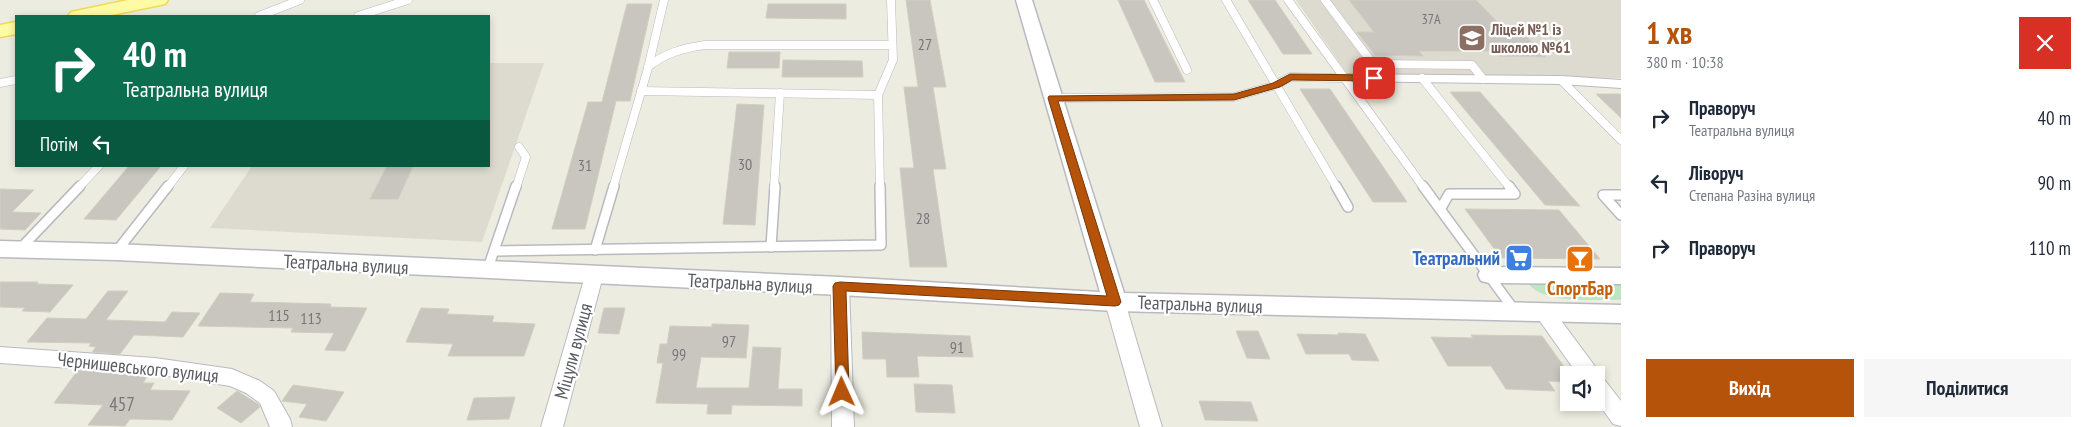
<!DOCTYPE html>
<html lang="uk">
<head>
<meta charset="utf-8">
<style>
  body { margin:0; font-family:"PT Sans Narrow",sans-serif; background:#f6f6f7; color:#1f2937; height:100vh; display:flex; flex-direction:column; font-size:19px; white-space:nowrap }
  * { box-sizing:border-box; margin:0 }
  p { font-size:16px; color:#747a83 }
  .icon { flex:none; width:28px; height:28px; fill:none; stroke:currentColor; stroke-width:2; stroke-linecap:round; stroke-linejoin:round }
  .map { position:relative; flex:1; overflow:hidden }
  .side { display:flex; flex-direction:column; background:#fff; width:475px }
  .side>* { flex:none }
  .guide { position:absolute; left:15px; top:15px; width:475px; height:152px; border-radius:0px; box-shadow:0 2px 8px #0003; background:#0b6e4f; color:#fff; overflow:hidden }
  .controls { position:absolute; left:1560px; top:366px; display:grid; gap:10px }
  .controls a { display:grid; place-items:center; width:45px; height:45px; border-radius:0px; background:#fff; box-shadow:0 2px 8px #0003; font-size:25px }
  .pin { position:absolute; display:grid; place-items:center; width:42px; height:42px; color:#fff; margin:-21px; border-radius:10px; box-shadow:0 2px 8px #0006 }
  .me { position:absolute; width:55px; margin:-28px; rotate:359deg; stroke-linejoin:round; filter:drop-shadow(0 0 4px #0008) }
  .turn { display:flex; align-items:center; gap:18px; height:105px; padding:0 25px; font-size:22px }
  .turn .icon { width:65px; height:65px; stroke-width:2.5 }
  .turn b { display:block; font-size:35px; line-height:42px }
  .then { display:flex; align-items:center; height:48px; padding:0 25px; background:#0003; gap:10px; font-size:19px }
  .round { display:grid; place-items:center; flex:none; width:52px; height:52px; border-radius:0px; background:#f6f6f7 }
  .summary { display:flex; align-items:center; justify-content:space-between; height:85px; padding:0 25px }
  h1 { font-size:30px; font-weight:600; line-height:38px; color:#b45309 }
  .cta { display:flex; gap:10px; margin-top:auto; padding:10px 25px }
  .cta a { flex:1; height:58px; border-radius:0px; background:#b45309; color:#fff; font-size:20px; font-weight:600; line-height:58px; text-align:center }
  .cta a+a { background:#f6f6f7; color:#1f2937 }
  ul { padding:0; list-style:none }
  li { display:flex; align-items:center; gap:15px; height:65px; padding:0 25px }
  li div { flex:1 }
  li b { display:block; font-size:19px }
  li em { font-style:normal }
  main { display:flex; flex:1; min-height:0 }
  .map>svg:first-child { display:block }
</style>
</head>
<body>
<main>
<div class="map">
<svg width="1621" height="427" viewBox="0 0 1621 427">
  <rect width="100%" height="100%" fill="#edece1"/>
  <!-- education -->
  <g fill="#dddbcf">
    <path d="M 1296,0 L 1621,0 L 1621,78 L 1348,75 Z"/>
    <path d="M 489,63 L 544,63 L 482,242 L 210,228 L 252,166 L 489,166 Z"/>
  </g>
  <!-- green -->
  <path fill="#bde5c2" d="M 1528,283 L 1621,284 L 1621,300 C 1597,299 1543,305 1528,283 Z"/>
  <!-- building -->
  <g fill="#c8c6be" stroke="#d1cec0">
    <path d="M 906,0 L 930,0 L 946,87 L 933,87 L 946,169 L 933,169 L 947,267 L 910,267 L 900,168 L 914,168 L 904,87 L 918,87 Z"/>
    <path d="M 1118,0 L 1144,0 L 1185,82 L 1155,82 Z"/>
    <path d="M 1248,0 L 1275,0 L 1312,54 L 1283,54 Z"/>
    <path d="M 1349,0 L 1476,0 L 1508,33 L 1523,33 L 1546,57 L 1498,56 L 1493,51 L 1419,51 L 1423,56 L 1375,55 L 1357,32 L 1374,32 Z"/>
    <path d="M 627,4 L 652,4 L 630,101 L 616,101 L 585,229 L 552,229 L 588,102 L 602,102 Z"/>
    <path d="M 768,4 L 846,4 L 846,19 L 766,18 Z"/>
    <path d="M 729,52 L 780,52 L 779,68 L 727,68 Z"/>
    <path d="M 783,60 L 862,61 L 863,77 L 782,77 Z"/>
    <path d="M 1300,89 L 1330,89 L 1407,202 L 1373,202 Z"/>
    <path d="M 1450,92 L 1480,92 L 1580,206 L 1545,205 Z"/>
    <path d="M 1596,94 L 1621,94 L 1621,118 Z"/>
    <path d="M 737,104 L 764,105 L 755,225 L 723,224 Z"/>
    <path d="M 129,166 L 161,166 L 116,220 L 84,219 Z"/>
    <path d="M 387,166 L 413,166 L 398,199 L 370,199 Z"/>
    <path d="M 0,189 L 34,190 L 12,212 L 41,213 L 25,230 L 0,229 Z"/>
    <path d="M 1465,209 L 1559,210 L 1600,259 L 1501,258 Z"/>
    <path d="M 0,282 L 38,282 L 37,284 L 73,285 L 50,312 L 22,311 L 25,308 L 0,307 Z"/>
    <path d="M 108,291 L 128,291 L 106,320 L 165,322 L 172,312 L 200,313 L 183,337 L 134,335 L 120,354 L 92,352 L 96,347 L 89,346 L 91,343 L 27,342 L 47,318 L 86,319 Z"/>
    <path d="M 220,293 L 254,294 L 250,302 L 331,304 L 330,307 L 367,308 L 345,351 L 325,350 L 334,333 L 291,332 L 293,328 L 198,326 Z"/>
    <path d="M 421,308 L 449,309 L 447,314 L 494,316 L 492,322 L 535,324 L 524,356 L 448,356 L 453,344 L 406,342 Z"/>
    <path d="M 604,308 L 625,308 L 619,334 L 598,333 Z"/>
    <path d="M 712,324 L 749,325 L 746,358 L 701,357 L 696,388 L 749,388 L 753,347 L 781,348 L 778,389 L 802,389 L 802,406 L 732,405 L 731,414 L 707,414 L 708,404 L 656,403 L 663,363 L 657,363 L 660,344 L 667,344 L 670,326 L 712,327 Z"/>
    <path d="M 1236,331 L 1258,331 L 1270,359 L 1247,358 Z"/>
    <path d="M 862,332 L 970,336 L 973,357 L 917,356 L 919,377 L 887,377 L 886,359 L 863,359 Z"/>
    <path d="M 1338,333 L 1365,334 L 1379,361 L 1352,360 L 1349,354 L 1306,354 L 1297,334 L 1339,335 Z"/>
    <path d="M 1471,335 L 1542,336 L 1570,375 L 1569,382 L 1548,381 L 1555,391 L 1506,389 L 1491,366 L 1448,366 L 1431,337 L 1473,338 Z"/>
    <path d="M 78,370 L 148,375 L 143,383 L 154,383 L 150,390 L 190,391 L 172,420 L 130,419 L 125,426 L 88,425 L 103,405 L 54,403 Z"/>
    <path d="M 914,384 L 952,385 L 955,413 L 916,412 Z"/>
    <path d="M 293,385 L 344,392 L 326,421 L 299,417 L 307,404 L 282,401 Z"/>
    <path d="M 237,391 L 258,404 L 260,407 L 241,423 L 217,408 Z"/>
    <path d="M 515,397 L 509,419 L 467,420 L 474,398 Z"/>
    <path d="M 1199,401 L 1251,402 L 1258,421 L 1205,420 Z"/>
  </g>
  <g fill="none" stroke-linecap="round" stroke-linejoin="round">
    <defs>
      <g id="service-far1">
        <path d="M 1153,0 L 1187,70"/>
        <path d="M 1226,0 L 1337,188"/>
        <path d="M 1288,0 L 1424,188"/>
        <path d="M 1325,0 L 1373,64 L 1472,65 L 1483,79"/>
        <path d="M 259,16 L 300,0"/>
        <path d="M 358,16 L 408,0"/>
        <path d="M 648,67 C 665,53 683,48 705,45 L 892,45"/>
        <path d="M 1422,78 L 1510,188"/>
        <path d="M 1561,80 L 1621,140"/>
        <path d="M 0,83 L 16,80"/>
        <path d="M 641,91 L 878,95"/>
        <path d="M 1053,98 L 1234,97 L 1276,85 L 1290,77 L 1341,78"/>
        <path d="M 78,188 L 99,166"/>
        <path d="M 167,188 L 184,166"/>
        <path d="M 516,188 L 526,157 L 519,147"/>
        <path d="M 613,188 L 648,68 L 664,0"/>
        <path d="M 774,188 L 780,93"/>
        <path d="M 880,188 L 878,95 L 893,60 L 891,0"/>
      </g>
      <g id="service">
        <path d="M 1336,186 L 1348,207"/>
        <path d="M 1423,186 L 1515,311"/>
        <path d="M 1621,195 L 1603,195 L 1621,215"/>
        <path d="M 1441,208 L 1449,194 L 1515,194 L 1509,186"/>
        <path d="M 771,247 L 775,186"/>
        <path d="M 20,249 L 80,186"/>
        <path d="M 595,250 L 614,186"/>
        <path d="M 495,251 L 881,245 L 880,186"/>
        <path d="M 116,252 L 168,186"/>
        <path d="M 487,271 L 516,186"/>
      </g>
      <g id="minor">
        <path d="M 1341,74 L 1561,76 L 1621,80 L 1621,88 L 1561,84 L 1336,81 L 1334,78 L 1336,75 Z"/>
        <path d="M 594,269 L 601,271 L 603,276 L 563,427 L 541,427 L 585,276 L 587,271 Z"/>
        <path d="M 840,279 L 847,281 L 849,286 L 854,427 L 832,427 L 831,286 L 833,281 Z"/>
        <path d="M 1115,295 L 1122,297 L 1125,302 L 1162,427 L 1140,427 L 1105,302 L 1108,297 Z"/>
        <path d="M 1544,304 L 1551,307 L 1597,369 L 1600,377 L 1603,378 L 1621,401 L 1621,426 L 1613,424 L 1596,400 L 1596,375 L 1578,375 L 1537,317 L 1534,312 L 1537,307 Z"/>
        <path d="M 0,347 L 155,358 L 232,369 L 260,381 L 274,391 L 290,419 L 292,427 L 270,427 L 260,403 L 246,393 L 230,386 L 155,374 L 0,363 Z"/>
      </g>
      <g id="tertiary">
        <path d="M 1016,0 L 1032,0 L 1124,293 L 1621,305 L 1621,323 L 1115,311 L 840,295 L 116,260 L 0,257 L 0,241 L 116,244 L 840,277 L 1100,292 Z"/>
        <path d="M 1489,267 L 1621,268 L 1621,284 L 1489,283 L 1481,281 L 1478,275 L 1481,269 Z"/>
      </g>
      <g id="primary">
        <path d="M 128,0 L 168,0 L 165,4 L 107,16 L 68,16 L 71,12 Z"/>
        <path d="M 16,22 L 16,34 L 0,37 L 0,25 Z"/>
      </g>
    </defs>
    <!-- service-far1 casing -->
    <use href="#service-far1" stroke="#b9bac0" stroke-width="9"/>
    <!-- service casing -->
    <use href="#service" stroke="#b9bac0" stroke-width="12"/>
    <!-- minor casing -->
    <use href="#minor" stroke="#b9bac0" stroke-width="2"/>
    <!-- tertiary casing -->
    <use href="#tertiary" stroke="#b9bac0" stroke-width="3"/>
    <!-- primary casing -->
    <use href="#primary" stroke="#f2d955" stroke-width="3"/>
    <!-- service-far1 -->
    <use href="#service-far1" stroke="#fff" stroke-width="8"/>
    <!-- service -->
    <use href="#service" stroke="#fff" stroke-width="9"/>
    <!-- minor -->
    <use href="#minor" fill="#fff" fill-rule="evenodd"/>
    <!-- tertiary -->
    <use href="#tertiary" fill="#fff" fill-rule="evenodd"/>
    <!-- primary -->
    <use href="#primary" fill="#fffba4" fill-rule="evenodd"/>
  </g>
  <!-- route -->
  <path fill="#b45309" stroke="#753606" d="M 1290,74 L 1374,75 L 1378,78 L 1374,81 L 1292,80 L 1280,87 L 1234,100 L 1058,101 L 1121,302 L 1119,305 L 1115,306 L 846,291 L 849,392 L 847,396 L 842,398 L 838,396 L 836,392 L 833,286 L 835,283 L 840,282 L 1107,296 L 1048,98 L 1049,96 L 1234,94 L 1273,83 Z"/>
  <!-- icons -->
  <defs>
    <symbol id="school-square" viewBox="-11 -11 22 22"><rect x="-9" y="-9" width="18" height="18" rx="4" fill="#8d6e63" stroke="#fff"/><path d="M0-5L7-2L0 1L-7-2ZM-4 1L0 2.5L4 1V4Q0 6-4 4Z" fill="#fff"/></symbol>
    <symbol id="supermarket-square" viewBox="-11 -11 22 22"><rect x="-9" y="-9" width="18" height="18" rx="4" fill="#3f7fe0" stroke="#fff"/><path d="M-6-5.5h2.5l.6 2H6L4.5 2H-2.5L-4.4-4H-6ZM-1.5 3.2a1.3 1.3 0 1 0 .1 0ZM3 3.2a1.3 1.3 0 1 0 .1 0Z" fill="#fff"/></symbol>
    <symbol id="bar-square" viewBox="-11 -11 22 22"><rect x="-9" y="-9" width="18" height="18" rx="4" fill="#e8710a" stroke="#fff"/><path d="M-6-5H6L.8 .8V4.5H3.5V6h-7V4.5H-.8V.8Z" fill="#fff"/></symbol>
  </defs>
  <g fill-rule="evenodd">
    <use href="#school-square" x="1456" y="22" width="32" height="32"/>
    <use href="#supermarket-square" x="1503" y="242" width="32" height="32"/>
    <use href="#bar-square" x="1564" y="243" width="32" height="32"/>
  </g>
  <g text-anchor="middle" stroke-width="4.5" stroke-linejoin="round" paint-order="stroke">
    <!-- far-number labels -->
    <g font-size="14" fill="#767679">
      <text x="1431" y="24">37А</text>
    </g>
    <!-- far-education labels -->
    <g font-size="16" font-weight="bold" fill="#785e54" stroke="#fff" text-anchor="start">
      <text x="1491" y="35">Ліцей №1 із<tspan x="1491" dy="18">школою №61</tspan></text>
    </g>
    <!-- number labels -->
    <g font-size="16" fill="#767679">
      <text x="925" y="50">27</text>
      <text x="745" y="170">30</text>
      <text x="585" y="171">31</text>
      <text x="923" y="224">28</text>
      <text x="279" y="321">115</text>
      <text x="311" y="324">113</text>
      <text x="729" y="347">97</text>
      <text x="957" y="353">91</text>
      <text x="679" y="360">99</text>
    </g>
    <!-- shop labels -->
    <g font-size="19" font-weight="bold" fill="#366cbe" stroke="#fff" text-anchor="end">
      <text x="1500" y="265">Театральний</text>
    </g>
    <!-- street labels -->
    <g font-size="19" fill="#5a5c62" stroke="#fff">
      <text transform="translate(346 264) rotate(3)" y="7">Театральна вулиця</text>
      <text transform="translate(750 283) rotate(3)" y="7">Театральна вулиця</text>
      <text transform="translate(1200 304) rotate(2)" y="7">Театральна вулиця</text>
      <text transform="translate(573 351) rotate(-75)" y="7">Міцули вулиця</text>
      <text transform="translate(138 367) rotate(6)" y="7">Чернишевського вулиця</text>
    </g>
    <!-- food labels -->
    <g font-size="19" font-weight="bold" fill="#c56008" stroke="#fff">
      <text x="1580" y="295">СпортБар</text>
    </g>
    <!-- near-number labels -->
    <g font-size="19" fill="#767679">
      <text x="122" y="411">457</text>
    </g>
  </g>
</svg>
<div class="controls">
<a><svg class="icon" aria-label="sound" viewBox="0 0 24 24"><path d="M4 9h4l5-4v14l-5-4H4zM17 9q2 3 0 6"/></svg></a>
</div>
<div class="pin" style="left:1374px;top:78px;background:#d93025"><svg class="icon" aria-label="arrive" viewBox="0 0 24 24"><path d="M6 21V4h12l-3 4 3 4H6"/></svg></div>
<svg class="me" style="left:842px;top:392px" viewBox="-20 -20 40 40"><path d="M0-17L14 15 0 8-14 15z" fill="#b45309" stroke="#fff" stroke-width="4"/></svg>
<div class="guide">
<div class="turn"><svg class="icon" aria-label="right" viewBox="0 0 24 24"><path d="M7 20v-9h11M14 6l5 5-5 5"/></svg><div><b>40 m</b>Театральна вулиця</div></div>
<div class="then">Потім<svg class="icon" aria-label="left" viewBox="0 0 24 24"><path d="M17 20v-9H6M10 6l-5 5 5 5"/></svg></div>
</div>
</div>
<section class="side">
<div class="summary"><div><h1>1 хв</h1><p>380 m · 10:38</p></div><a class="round" style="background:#d93025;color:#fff"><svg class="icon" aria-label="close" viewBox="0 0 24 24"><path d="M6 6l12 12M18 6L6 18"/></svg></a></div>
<ul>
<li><svg class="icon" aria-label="right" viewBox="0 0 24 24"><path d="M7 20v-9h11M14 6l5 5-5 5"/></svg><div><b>Праворуч</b><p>Театральна вулиця</p></div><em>40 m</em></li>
<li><svg class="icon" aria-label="left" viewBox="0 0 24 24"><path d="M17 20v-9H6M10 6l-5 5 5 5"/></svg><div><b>Ліворуч</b><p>Степана Разіна вулиця</p></div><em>90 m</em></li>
<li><svg class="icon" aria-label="right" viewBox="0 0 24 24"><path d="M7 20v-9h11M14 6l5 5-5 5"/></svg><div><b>Праворуч</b></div><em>110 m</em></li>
</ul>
<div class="cta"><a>Вихід</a><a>Поділитися</a></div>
</section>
</main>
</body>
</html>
